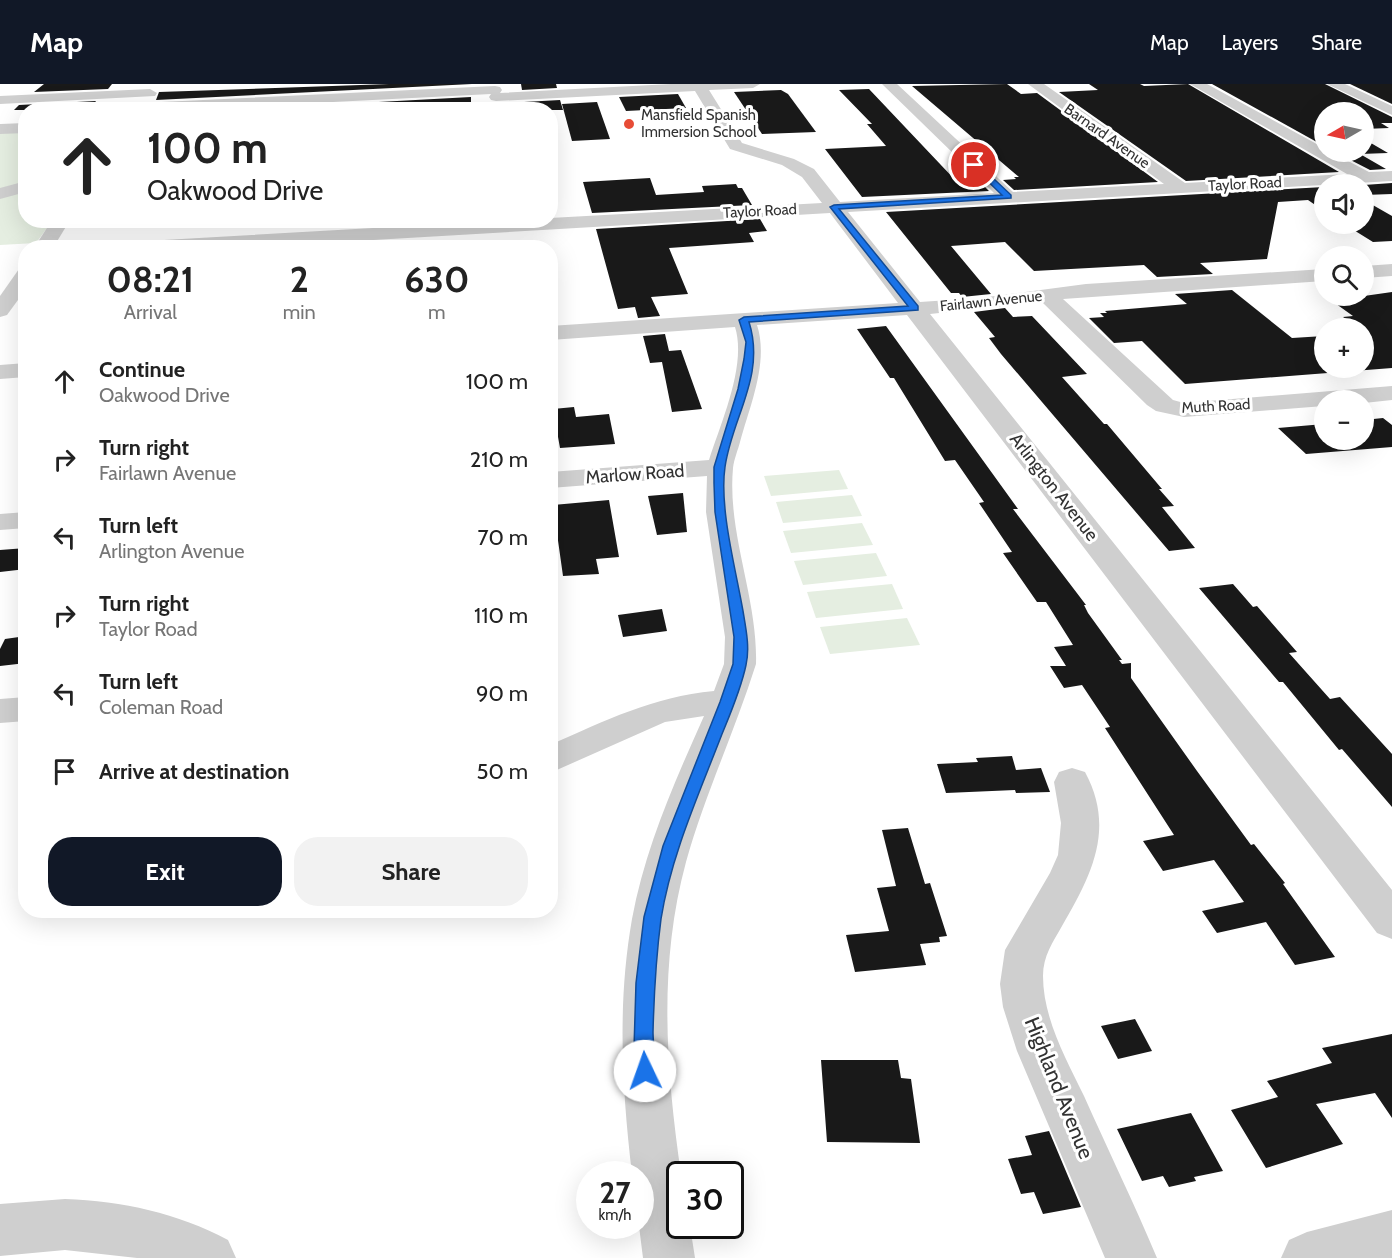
<!DOCTYPE html>
<html lang="en">
<head>
<meta charset="utf-8">
<style>
  body { margin:0; font-family:Cabin,sans-serif; background:#f2f2f2; color:#222; height:100vh; display:flex; flex-direction:column; font-size:22px; white-space:nowrap }
  * { box-sizing:border-box; margin:0 }
  p { font-size:20px; color:#767676 }
  .icon { flex:none; width:33px; height:33px; fill:none; stroke:currentColor; stroke-width:2; stroke-linecap:round; stroke-linejoin:round }
  .map { position:relative; flex:1; overflow:hidden }
  .sheet { position:absolute; left:18px; top:156px; width:540px; height:678px; display:flex; flex-direction:column; background:#fff; border-radius:24px; box-shadow:0 6px 24px #0002 }
  .sheet>* { flex:none }
  .top-card { position:absolute; left:18px; top:18px; width:540px; height:126px; border-radius:24px; box-shadow:0 6px 24px #0002; background:#fff; color:#222; overflow:hidden }
  .needle { width:39px; rotate:261deg }
  .buttons { position:absolute; left:1314px; top:18px; display:grid; gap:12px }
  .buttons a { display:grid; place-items:center; width:60px; height:60px; border-radius:50%; background:#fff; box-shadow:0 6px 24px #0002; font-size:30px }
  .speed { position:absolute; left:576px; top:1077px; display:flex; gap:12px; font-size:30px; font-weight:700; text-align:center }
  .speed>* { display:grid; place-content:center; width:78px; height:78px; border-radius:50%; background:#fff; box-shadow:0 6px 24px #0002; line-height:1 }
  .speed small { font-size:15px; font-weight:400 }
  .speed .limit { border:3px solid #111; border-radius:9px; background:#fff; color:#111 }
  .pin { position:absolute; display:grid; place-items:center; width:51px; height:51px; color:#fff; margin:-26px; border:3px solid #fff; border-radius:50%; box-shadow:0 2px 6px #0007 }
  .me { position:absolute; width:66px; margin:-33px; rotate:357deg; stroke-linejoin:round; filter:drop-shadow(0 0 4px #0008) }
  .turn { display:flex; align-items:center; gap:21px; height:126px; padding:0 30px; font-size:27px }
  .turn .icon { width:78px; height:78px; stroke-width:2.5 }
  .turn b { display:block; font-size:42px; line-height:51px }
  .eta { display:flex; justify-content:space-evenly; align-items:center; height:102px; text-align:center }
  .eta b { font-size:36px; font-weight:700; line-height:42px }
  .cta { display:flex; gap:12px; margin-top:auto; padding:12px 30px }
  .cta a { flex:1; height:69px; border-radius:24px; background:#111827; color:#fff; font-size:24px; font-weight:700; line-height:69px; text-align:center }
  .cta a+a { background:#f2f2f2; color:#222 }
  ul { padding:0; list-style:none }
  li { display:flex; align-items:center; gap:18px; height:78px; padding:0 30px }
  li div { flex:1 }
  li b { display:block; font-size:22px }
  li em { font-style:normal }
  header { display:flex; align-items:center; gap:36px; box-sizing:border-box; height:84px; padding:0 30px; background:#111827; color:#fff }
  header strong { font-size:28px }
  nav { display:flex; gap:33px; margin-inline-start:auto; font-size:21px }
  .map>svg:first-child { display:block }
</style>
</head>
<body>
<header>
<strong>Map</strong>
<nav><a>Map</a><a>Layers</a><a>Share</a></nav>
</header>
<div class="map">
<svg width="1392" height="1174" viewBox="0 0 1392 1174">
  <rect width="100%" height="100%" fill="#fff"/>
  <!-- green -->
  <g fill="#e5eee1">
    <path d="M 25,47 L 26,136 L 52,137 L 36,159 L 0,161 L 0,48 Z"/>
    <path d="M 839,386 L 848,405 L 771,412 L 764,392 Z"/>
    <path d="M 852,411 L 862,432 L 783,439 L 776,418 Z"/>
    <path d="M 862,439 L 873,461 L 791,469 L 783,447 Z"/>
    <path d="M 876,469 L 887,492 L 803,501 L 794,477 Z"/>
    <path d="M 892,500 L 903,525 L 816,534 L 807,508 Z"/>
    <path d="M 907,534 L 920,561 L 830,570 L 820,543 Z"/>
  </g>
  <!-- building -->
  <g fill="#191919">
    <path d="M 44,0 L 112,0 L 108,5 L 34,8 Z"/>
    <path d="M 389,0 L 472,0 L 156,16 L 159,8 Z"/>
    <path d="M 521,0 L 556,0 L 557,4 L 522,6 Z"/>
    <path d="M 1007,0 L 1021,10 L 1037,9 L 1158,98 L 1014,106 L 1003,96 L 1016,95 L 1014,93 L 1019,93 L 912,2 Z"/>
    <path d="M 1089,0 L 1140,0 L 1144,2 L 1188,0 L 1339,88 L 1186,97 L 1059,8 L 1098,6 Z"/>
    <path d="M 1212,0 L 1325,0 L 1392,33 L 1392,39 L 1381,39 L 1389,44 L 1364,45 L 1364,28 L 1324,28 L 1324,62 Z"/>
    <path d="M 1350,0 L 1392,0 L 1392,20 Z"/>
    <path d="M 869,5 L 958,99 L 979,97 L 989,107 L 862,113 L 825,65 L 886,62 L 867,40 L 872,40 L 839,6 Z"/>
    <path d="M 781,6 L 788,10 L 816,48 L 762,50 L 734,8 Z"/>
    <path d="M 678,10 L 686,24 L 626,27 L 619,13 Z"/>
    <path d="M 471,13 L 471,20 L 468,20 L 468,24 L 232,26 Z"/>
    <path d="M 560,16 L 563,26 L 525,26 L 524,18 Z"/>
    <path d="M 96,17 L 89,26 L 14,26 L 19,21 Z"/>
    <path d="M 597,18 L 610,55 L 572,57 L 562,20 Z"/>
    <path d="M 1364,55 L 1388,69 L 1360,70 L 1386,85 L 1370,86 L 1335,68 L 1364,68 Z"/>
    <path d="M 650,94 L 656,111 L 704,108 L 702,102 L 736,100 L 738,104 L 742,104 L 752,121 L 592,129 L 583,98 Z"/>
    <path d="M 1392,99 L 1392,110 L 1364,111 L 1364,101 Z"/>
    <path d="M 1324,103 L 1324,127 L 1308,116 L 1278,118 L 1267,175 L 1200,179 L 1213,190 L 1157,193 L 1144,181 L 1034,187 L 1005,158 L 951,162 L 991,210 L 962,213 L 959,209 L 951,209 L 886,128 Z"/>
    <path d="M 1364,116 L 1392,132 L 1392,157 L 1373,158 L 1344,140 L 1364,140 Z"/>
    <path d="M 760,135 L 767,147 L 749,149 L 754,158 L 669,164 L 688,210 L 651,213 L 660,232 L 638,234 L 635,223 L 618,225 L 596,145 Z"/>
    <path d="M 1232,206 L 1292,254 L 1324,252 L 1324,284 L 1364,284 L 1364,244 L 1359,244 L 1343,233 L 1353,232 L 1325,212 L 1364,212 L 1392,208 L 1392,284 L 1185,300 L 1142,257 L 1114,259 L 1089,234 L 1104,233 L 1100,229 L 1107,229 L 1105,227 L 1187,220 L 1175,210 Z"/>
    <path d="M 1005,224 L 1013,233 L 1032,232 L 1087,290 L 1062,293 L 1104,340 L 1107,340 L 1162,405 L 1159,405 L 1174,422 L 1162,423 L 1195,464 L 1169,467 L 1001,270 L 989,254 L 995,253 L 974,228 Z"/>
    <path d="M 886,242 L 1018,425 L 1013,425 L 1086,521 L 1084,521 L 1088,529 L 1122,576 L 1119,576 L 1122,580 L 1131,579 L 1131,594 L 1197,687 L 1251,761 L 1254,760 L 1285,799 L 1283,800 L 1335,873 L 1295,881 L 1266,838 L 1217,849 L 1202,827 L 1244,818 L 1214,776 L 1163,787 L 1143,757 L 1174,751 L 1105,644 L 1110,643 L 1082,601 L 1064,604 L 1050,582 L 1066,582 L 1054,563 L 1073,561 L 1046,518 L 1037,518 L 1003,469 L 1012,468 L 979,419 L 984,418 L 955,376 L 945,377 L 894,294 L 890,294 L 857,245 Z"/>
    <path d="M 665,250 L 669,267 L 681,266 L 702,325 L 672,328 L 662,278 L 650,279 L 643,252 Z"/>
    <path d="M 574,323 L 576,333 L 609,330 L 615,360 L 560,364 L 553,325 Z"/>
    <path d="M 1383,334 L 1392,341 L 1392,363 L 1306,370 L 1278,344 L 1324,340 L 1324,356 L 1364,356 L 1364,336 Z"/>
    <path d="M 683,409 L 687,448 L 657,451 L 648,412 Z"/>
    <path d="M 609,416 L 619,473 L 596,475 L 599,490 L 563,492 L 553,421 Z"/>
    <path d="M 26,464 L 26,485 L 0,488 L 0,466 Z"/>
    <path d="M 1233,500 L 1253,523 L 1257,522 L 1297,568 L 1289,569 L 1330,615 L 1340,613 L 1392,670 L 1392,723 L 1342,665 L 1339,666 L 1283,598 L 1279,598 L 1199,504 Z"/>
    <path d="M 662,525 L 667,547 L 623,553 L 618,531 Z"/>
    <path d="M 26,552 L 26,579 L 0,582 L 0,565 L 5,555 Z"/>
    <path d="M 1012,672 L 1016,686 L 1041,684 L 1050,708 L 1016,709 L 1015,706 L 946,709 L 937,680 L 978,678 L 976,674 Z"/>
    <path d="M 908,744 L 925,800 L 930,799 L 947,852 L 939,853 L 940,858 L 920,860 L 926,881 L 855,888 L 846,851 L 889,847 L 877,804 L 896,802 L 882,746 Z"/>
    <path d="M 1135,935 L 1152,967 L 1118,975 L 1101,942 Z"/>
    <path d="M 1392,950 L 1392,1034 L 1375,1009 L 1316,1020 L 1343,1060 L 1266,1084 L 1231,1026 L 1278,1013 L 1267,997 L 1332,979 L 1322,964 Z"/>
    <path d="M 821,976 L 898,976 L 901,994 L 911,995 L 920,1059 L 827,1058 Z"/>
    <path d="M 1191,1029 L 1223,1087 L 1194,1093 L 1196,1097 L 1169,1103 L 1163,1092 L 1142,1097 L 1117,1045 Z"/>
    <path d="M 1049,1047 L 1081,1123 L 1043,1130 L 1034,1108 L 1021,1110 L 1008,1075 L 1032,1071 L 1025,1052 Z"/>
  </g>
  <g fill="none" stroke-linecap="round" stroke-linejoin="round">
    <!-- minor -->
    <g fill="#cfcfcf" fill-rule="evenodd">
      <path d="M 671,0 L 760,0 L 753,4 L 709,6 L 742,59 L 794,75 L 814,85 L 840,118 L 994,109 L 882,0 L 897,0 L 1013,108 L 1164,100 L 1028,0 L 1044,0 L 1185,99 L 1347,90 L 1190,0 L 1207,0 L 1324,64 L 1324,68 L 1331,68 L 1369,88 L 1392,87 L 1392,97 L 848,128 L 920,218 L 979,214 L 1086,200 L 1324,185 L 1324,197 L 1063,215 L 1173,316 L 1184,319 L 1392,302 L 1392,316 L 1364,319 L 1364,316 L 1324,316 L 1324,322 L 1184,333 L 1156,327 L 1147,321 L 1042,218 L 930,230 L 1392,806 L 1392,855 L 1377,849 L 907,231 L 757,241 C 769,278 750,321 740,358 C 738,366 734,375 733,384 C 727,450 758,514 756,580 C 735,647 705,710 686,778 C 658,881 666,986 681,1090 L 680,1090 L 680,1142 L 690,1142 L 695,1174 L 643,1174 L 639,1142 L 640,1142 L 640,1090 L 632,1090 C 622,1005 617,920 632,835 C 645,764 675,697 704,632 L 665,638 L 550,689 L 550,661 C 607,636 652,613 714,607 L 724,580 L 725,553 L 706,428 L 707,392 L 550,404 L 550,388 L 709,376 C 721,338 747,281 735,243 L 550,256 L 550,242 L 898,219 L 830,129 L 237,164 L 120,164 L 122,160 L 129,158 L 514,136 L 550,136 L 550,134 L 822,119 L 802,93 L 782,81 L 730,65 L 695,7 L 496,17 L 491,16 L 489,13 L 491,10 L 178,26 L 134,26 L 133,23 L 140,19 L 495,2 L 500,3 L 502,6 L 500,9 Z"/>
      <path d="M 1327,0 L 1345,0 L 1392,22 L 1392,31 Z"/>
      <path d="M 150,5 L 157,9 L 155,12 L 0,20 L 0,12 Z"/>
      <path d="M 26,39 L 26,49 L 0,50 L 0,40 Z"/>
      <path d="M 26,97 L 26,108 L 0,115 L 0,104 Z"/>
      <path d="M 52,136 L 70,136 L 53,164 L 34,164 Z"/>
      <path d="M 1392,180 L 1392,192 L 1364,194 L 1364,182 Z"/>
      <path d="M 26,183 L 26,205 L 7,231 L 0,233 L 0,212 L 19,185 Z"/>
      <path d="M 26,279 L 26,293 L 0,295 L 0,281 Z"/>
      <path d="M 26,428 L 26,444 L 0,446 L 0,430 Z"/>
      <path d="M 26,613 L 26,637 L 0,639 L 0,615 Z"/>
      <path d="M 1072,684 L 1085,688 C 1116,745 1091,792 1062,842 C 1053,858 1043,872 1043,892 C 1043,934 1066,975 1084,1012 C 1108,1066 1134,1119 1157,1174 L 1105,1174 L 1017,967 L 1003,923 L 1000,900 L 1005,866 L 1050,789 L 1058,771 L 1061,739 L 1054,698 L 1059,688 Z"/>
      <path d="M 65,1115 C 123,1117 177,1129 228,1156 L 236,1174 L 137,1174 L 65,1166 L 0,1172 L 0,1120 Z"/>
      <path d="M 1392,1126 L 1392,1174 L 1281,1174 L 1289,1156 L 1307,1148 Z"/>
    </g>
  </g>
  <!-- route -->
  <path fill="#1a73e8" stroke="#114b97" stroke-width="1.5" d="M 972,79 L 977,79 L 1011,111 L 1011,114 L 839,125 L 918,222 L 918,226 L 749,238 C 766,292 732,333 725,383 C 719,424 736,486 743,527 C 746,545 750,564 746,581 C 741,605 731,628 722,650 C 699,710 671,771 661,835 C 656,873 654,910 653,948 C 653,962 657,980 652,993 L 645,996 L 639,993 L 634,964 L 636,899 L 644,833 L 663,762 L 720,618 L 733,580 L 734,553 L 715,428 L 714,399 L 714,383 L 738,305 L 744,275 L 746,258 L 739,236 L 744,233 L 908,222 L 830,123 L 834,121 L 1002,111 L 972,82 Z"/>
  <!-- markers -->
  <circle fill="#e74c36" stroke="#fff" stroke-width="2" cx="629" cy="40" r="6"/>
  <g text-anchor="middle" stroke-width="6" stroke-linejoin="round" paint-order="stroke">
    <!-- far-poi labels -->
    <g font-size="15" fill="#323232" stroke="#fff" text-anchor="start">
      <text x="641" y="36">Mansfield Spanish<tspan x="641" dy="17">Immersion School</tspan></text>
    </g>
    <!-- far-street labels -->
    <g font-size="15" fill="#323232" stroke="#fff">
      <text transform="translate(1107 52) rotate(35)" y="5">Barnard Avenue</text>
      <text transform="translate(1245 100) rotate(-3)" y="5">Taylor Road</text>
      <text transform="translate(760 127) rotate(-3)" y="5">Taylor Road</text>
      <text transform="translate(991 217) rotate(-6)" y="5">Fairlawn Avenue</text>
      <text transform="translate(1216 322) rotate(-3)" y="5">Muth Road</text>
    </g>
    <!-- street labels -->
    <g font-size="18" fill="#323232" stroke="#fff">
      <text transform="translate(635 390) rotate(-4)" y="6">Marlow Road</text>
      <text transform="translate(1054 403) rotate(52)" y="6">Arlington Avenue</text>
    </g>
    <!-- near-street labels -->
    <g font-size="21" fill="#323232" stroke="#fff">
      <text transform="translate(1059 1004) rotate(68)" y="7">Highland Avenue</text>
    </g>
  </g>
</svg>
<div class="buttons">
<a><svg class="needle" viewBox="-14 -14 28 28"><path d="M0-13l5 13h-10z" fill="#e53935"/><path d="M0 13l5-13h-10z" fill="#767676"/></svg></a>
<a><svg class="icon" aria-label="sound" viewBox="0 0 24 24"><path d="M4 9h4l5-4v14l-5-4H4zM17 9q2 3 0 6"/></svg></a>
<a><svg class="icon" aria-label="search" viewBox="0 0 24 24"><circle cx="10" cy="10" r="6"/><path d="M15 15l6 6"/></svg></a>
<a>+</a>
<a>−</a>
</div>
<div class="speed"><div>27<small>km/h</small></div><div class="limit">30</div></div>
<div class="pin" style="left:974px;top:81px;background:#d93025"><svg class="icon" aria-label="arrive" viewBox="0 0 24 24"><path d="M6 21V4h12l-3 4 3 4H6"/></svg></div>
<svg class="me" style="left:645px;top:987px" viewBox="-20 -20 40 40"><circle r="19" fill="#fff"/><path d="M0-13L10 11 0 6-10 11z" fill="#1a73e8"/></svg>
<div class="top-card">
<div class="turn"><svg class="icon" aria-label="ahead" viewBox="0 0 24 24"><path d="M12 20V5M6 11l6-6 6 6"/></svg><div><b>100 m</b>Oakwood Drive</div></div>
</div>
<section class="sheet">
<div class="eta">
<div><b>08:21</b><p>Arrival</p></div>
<div><b>2</b><p>min</p></div>
<div><b>630</b><p>m</p></div>
</div>
<ul>
<li><svg class="icon" aria-label="ahead" viewBox="0 0 24 24"><path d="M12 20V5M6 11l6-6 6 6"/></svg><div><b>Continue</b><p>Oakwood Drive</p></div><em>100 m</em></li>
<li><svg class="icon" aria-label="right" viewBox="0 0 24 24"><path d="M7 20v-9h11M14 6l5 5-5 5"/></svg><div><b>Turn right</b><p>Fairlawn Avenue</p></div><em>210 m</em></li>
<li><svg class="icon" aria-label="left" viewBox="0 0 24 24"><path d="M17 20v-9H6M10 6l-5 5 5 5"/></svg><div><b>Turn left</b><p>Arlington Avenue</p></div><em>70 m</em></li>
<li><svg class="icon" aria-label="right" viewBox="0 0 24 24"><path d="M7 20v-9h11M14 6l5 5-5 5"/></svg><div><b>Turn right</b><p>Taylor Road</p></div><em>110 m</em></li>
<li><svg class="icon" aria-label="left" viewBox="0 0 24 24"><path d="M17 20v-9H6M10 6l-5 5 5 5"/></svg><div><b>Turn left</b><p>Coleman Road</p></div><em>90 m</em></li>
<li><svg class="icon" aria-label="arrive" viewBox="0 0 24 24"><path d="M6 21V4h12l-3 4 3 4H6"/></svg><div><b>Arrive at destination</b></div><em>50 m</em></li>
</ul>
<div class="cta"><a>Exit</a><a>Share</a></div>
</section>
</div>
</body>
</html>
